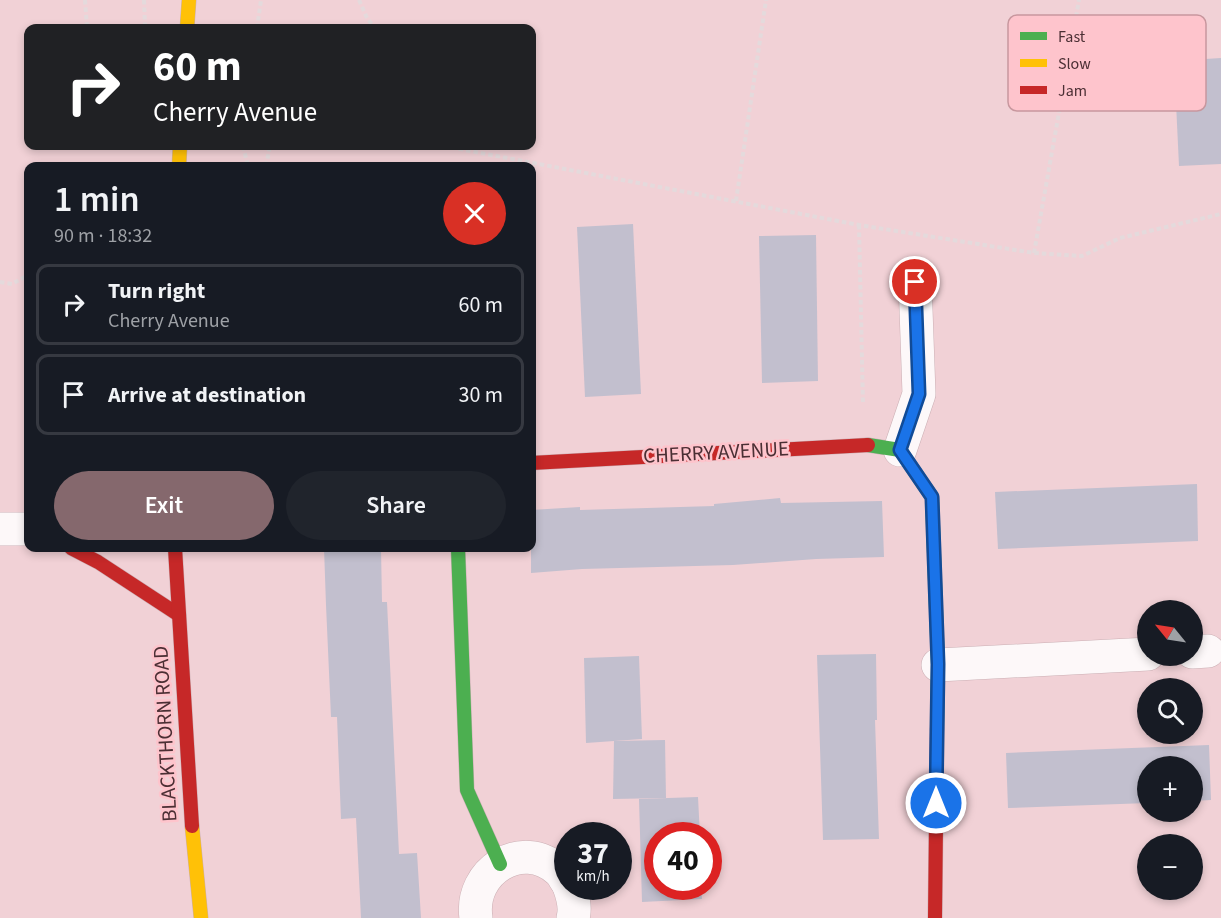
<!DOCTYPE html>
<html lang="en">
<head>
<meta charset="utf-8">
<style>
  body { margin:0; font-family:"Source Sans 3",sans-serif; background:#20242c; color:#f1f3f6; height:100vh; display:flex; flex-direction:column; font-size:22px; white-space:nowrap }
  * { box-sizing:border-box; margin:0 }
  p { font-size:20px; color:#9ea1a6 }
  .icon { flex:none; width:33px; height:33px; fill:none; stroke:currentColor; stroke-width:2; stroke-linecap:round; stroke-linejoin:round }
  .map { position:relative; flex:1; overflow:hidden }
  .details { position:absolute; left:24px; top:162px; width:512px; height:390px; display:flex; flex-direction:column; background:#171b24; border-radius:12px; box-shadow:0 3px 9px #0003 }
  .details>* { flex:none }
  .hud { position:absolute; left:24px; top:24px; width:512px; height:126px; border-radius:12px; box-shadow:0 3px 9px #0003; background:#202124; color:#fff; overflow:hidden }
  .needle { width:39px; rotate:300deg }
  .tools { position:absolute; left:1137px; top:600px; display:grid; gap:12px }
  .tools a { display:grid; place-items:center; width:66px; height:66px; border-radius:50%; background:#171b24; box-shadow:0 3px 9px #0003; font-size:30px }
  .speed { position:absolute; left:554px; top:822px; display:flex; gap:12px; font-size:30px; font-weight:700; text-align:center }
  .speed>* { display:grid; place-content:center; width:78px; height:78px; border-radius:50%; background:#171b24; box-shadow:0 3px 9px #0003; line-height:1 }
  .speed small { font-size:15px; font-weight:400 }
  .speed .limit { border:9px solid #d22; background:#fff; color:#111 }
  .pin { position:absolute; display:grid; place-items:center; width:51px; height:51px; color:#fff; margin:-26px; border:3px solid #fff; border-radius:50%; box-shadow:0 2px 6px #0007 }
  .me { position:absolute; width:66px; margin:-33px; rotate:0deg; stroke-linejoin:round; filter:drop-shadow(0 0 4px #0008) }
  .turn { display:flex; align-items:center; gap:21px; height:126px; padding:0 30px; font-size:27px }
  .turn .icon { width:78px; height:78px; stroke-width:2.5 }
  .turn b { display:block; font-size:42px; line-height:51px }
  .round { display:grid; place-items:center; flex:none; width:63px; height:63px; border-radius:32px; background:#20242c }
  .overview { display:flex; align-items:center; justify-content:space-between; height:102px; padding:0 30px }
  h1 { font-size:36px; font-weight:600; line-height:45px }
  .cta { display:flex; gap:12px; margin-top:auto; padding:12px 30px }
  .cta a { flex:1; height:69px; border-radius:36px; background:#85686d; color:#fff; font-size:24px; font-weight:600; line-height:69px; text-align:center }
  .cta a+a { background:#20242c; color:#f1f3f6 }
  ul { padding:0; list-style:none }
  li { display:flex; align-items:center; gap:18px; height:81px; margin:0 12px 9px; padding:0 18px; border:3px solid #363941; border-radius:12px }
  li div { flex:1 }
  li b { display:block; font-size:22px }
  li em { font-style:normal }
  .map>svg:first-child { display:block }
</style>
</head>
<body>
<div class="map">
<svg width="1221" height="918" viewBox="0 0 1221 918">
  <rect width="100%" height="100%" fill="#f1d1d6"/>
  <!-- building -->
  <g fill="#c2bfce">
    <path d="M 1221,58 L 1221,164 L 1179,166 L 1174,61 Z"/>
    <path d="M 633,224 L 641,394 L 585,397 L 577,227 Z"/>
    <path d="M 816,235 L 818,381 L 762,383 L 759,236 Z"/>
    <path d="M 1197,484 L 1198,541 L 998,549 L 995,492 Z"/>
    <path d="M 780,498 L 781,503 L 882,501 L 884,557 L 816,559 L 733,565 L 582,569 L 531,573 L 531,510 L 580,507 L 580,510 L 714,506 L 714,504 Z"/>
    <path d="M 324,548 L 381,548 L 382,602 L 387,602 L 399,854 L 417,853 L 421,918 L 361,918 L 356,818 L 341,819 L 337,717 L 331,717 L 326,605 Z"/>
    <path d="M 876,654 L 877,720 L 875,720 L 879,839 L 823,840 L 817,655 Z"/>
    <path d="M 639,656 L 642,739 L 586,743 L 584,658 Z"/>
    <path d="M 665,740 L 666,798 L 613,799 L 614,741 Z"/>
    <path d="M 1209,745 L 1211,800 L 1192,801 L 1192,766 L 1148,766 L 1148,803 L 1008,808 L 1006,753 Z"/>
    <path d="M 698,797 L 700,836 L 657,836 L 657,886 L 701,886 L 702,899 L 642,902 L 639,799 Z"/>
  </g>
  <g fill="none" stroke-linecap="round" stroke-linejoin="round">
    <defs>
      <g id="street">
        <path d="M 900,450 L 919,394 L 915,281"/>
        <path d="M 0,529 L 28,529"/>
        <path d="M 1192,652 L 1208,651"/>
        <path d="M 938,665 L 1148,654"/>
        <path d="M 569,886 C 573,897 576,907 573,918"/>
        <path d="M 476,918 C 469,871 522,838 558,870 C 562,873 564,878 567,882"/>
      </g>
      <g id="fast">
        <path d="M 868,445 L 900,450 L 932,497 L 938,665 L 937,729"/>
        <path d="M 458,548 L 467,790 L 500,864"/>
      </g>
      <g id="slow">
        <path d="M 187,28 L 189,0"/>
        <path d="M 179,166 L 180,146"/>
        <path d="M 192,826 L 201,918"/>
      </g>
      <g id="jam">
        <path d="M 531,463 L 868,445"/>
        <path d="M 71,548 L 98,562 L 179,615"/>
        <path d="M 175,548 L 192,826"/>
        <path d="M 935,918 L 937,729"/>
      </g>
    </defs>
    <!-- street casing -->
    <use href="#street" stroke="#cbafb4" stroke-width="34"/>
    <!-- fast casing -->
    <use href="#fast" stroke="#cbafb4" stroke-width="15"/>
    <!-- slow casing -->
    <use href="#slow" stroke="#cbafb4" stroke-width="15"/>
    <!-- jam casing -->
    <use href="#jam" stroke="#cbafb4" stroke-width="15"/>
    <!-- path -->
    <g stroke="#e4dadc" stroke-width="4" stroke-dasharray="4.5 3" stroke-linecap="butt">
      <path d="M 85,0 L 87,28"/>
      <path d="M 144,0 L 145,25"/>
      <path d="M 359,0 L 367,18 L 375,28"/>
      <path d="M 257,28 L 261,0"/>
      <path d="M 243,146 L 248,166"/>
      <path d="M 444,146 L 859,225 L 1034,253 L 1082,256 L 1120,238 L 1221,214"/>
      <path d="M 266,166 L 270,146"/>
      <path d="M 736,201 L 766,0"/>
      <path d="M 859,225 L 863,404"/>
      <path d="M 1034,253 L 1079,0"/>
      <path d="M 0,282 L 12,284 L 28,275"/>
    </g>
    <!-- street -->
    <use href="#street" stroke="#fdf8f9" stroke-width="33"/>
    <!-- fast -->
    <use href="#fast" stroke="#4caf50" stroke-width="14"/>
    <!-- slow -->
    <use href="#slow" stroke="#ffc107" stroke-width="14"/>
    <!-- jam -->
    <use href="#jam" stroke="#c62828" stroke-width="14"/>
  </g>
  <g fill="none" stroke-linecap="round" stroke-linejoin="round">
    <defs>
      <path id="route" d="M 915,282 L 919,394 L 900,450 L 932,497 L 938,664 L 936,803"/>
    </defs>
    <!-- route casing -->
    <use href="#route" stroke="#114b97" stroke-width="15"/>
    <!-- route -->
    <use href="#route" stroke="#1a73e8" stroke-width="10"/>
  </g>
  <g text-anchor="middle" stroke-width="5" stroke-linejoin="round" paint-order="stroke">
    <!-- street labels -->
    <g font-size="21" fill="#4b2f34" stroke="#fec4cc">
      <text transform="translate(716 452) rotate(-3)" y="7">CHERRY AVENUE</text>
      <text transform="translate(165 734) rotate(-93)" y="7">BLACKTHORN ROAD</text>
    </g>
  </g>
  <!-- legend -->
  <rect x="1008" y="15" width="198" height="96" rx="9" fill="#fec4cc" stroke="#c8979e" stroke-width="1.5"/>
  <rect x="1020" y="32" width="27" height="8" fill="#4caf50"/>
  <rect x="1020" y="59" width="27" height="8" fill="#ffc107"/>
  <rect x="1020" y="86" width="27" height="8" fill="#c62828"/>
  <g font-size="16" fill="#4b2f34">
    <text x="1058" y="42">Fast</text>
    <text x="1058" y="69">Slow</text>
    <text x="1058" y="96">Jam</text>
  </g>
</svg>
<div class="tools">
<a><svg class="needle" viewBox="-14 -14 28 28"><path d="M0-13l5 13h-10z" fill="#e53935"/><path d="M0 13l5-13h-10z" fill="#9ea1a6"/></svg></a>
<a><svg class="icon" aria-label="search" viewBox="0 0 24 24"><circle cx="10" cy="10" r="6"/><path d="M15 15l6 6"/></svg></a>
<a>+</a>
<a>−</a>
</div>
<div class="speed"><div>37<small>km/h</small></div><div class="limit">40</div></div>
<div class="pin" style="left:915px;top:282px;background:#d93025"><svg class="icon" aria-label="arrive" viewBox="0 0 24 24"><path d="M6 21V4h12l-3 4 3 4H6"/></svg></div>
<svg class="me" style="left:936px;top:803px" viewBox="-20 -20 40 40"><circle r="17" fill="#1a73e8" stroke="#fff" stroke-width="3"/><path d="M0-11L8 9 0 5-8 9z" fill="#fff"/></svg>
<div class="hud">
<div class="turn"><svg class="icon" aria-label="right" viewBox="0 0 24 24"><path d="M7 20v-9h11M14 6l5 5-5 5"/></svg><div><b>60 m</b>Cherry Avenue</div></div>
</div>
<section class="details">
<div class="overview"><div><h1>1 min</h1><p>90 m · 18:32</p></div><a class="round" style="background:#d93025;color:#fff"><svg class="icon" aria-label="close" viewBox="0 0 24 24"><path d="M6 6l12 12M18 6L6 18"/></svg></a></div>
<ul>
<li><svg class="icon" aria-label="right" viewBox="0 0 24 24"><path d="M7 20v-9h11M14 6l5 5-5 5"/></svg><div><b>Turn right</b><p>Cherry Avenue</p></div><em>60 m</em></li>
<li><svg class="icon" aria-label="arrive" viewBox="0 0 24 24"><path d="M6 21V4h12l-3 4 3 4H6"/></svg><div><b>Arrive at destination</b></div><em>30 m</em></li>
</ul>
<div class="cta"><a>Exit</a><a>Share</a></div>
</section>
</div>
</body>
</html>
